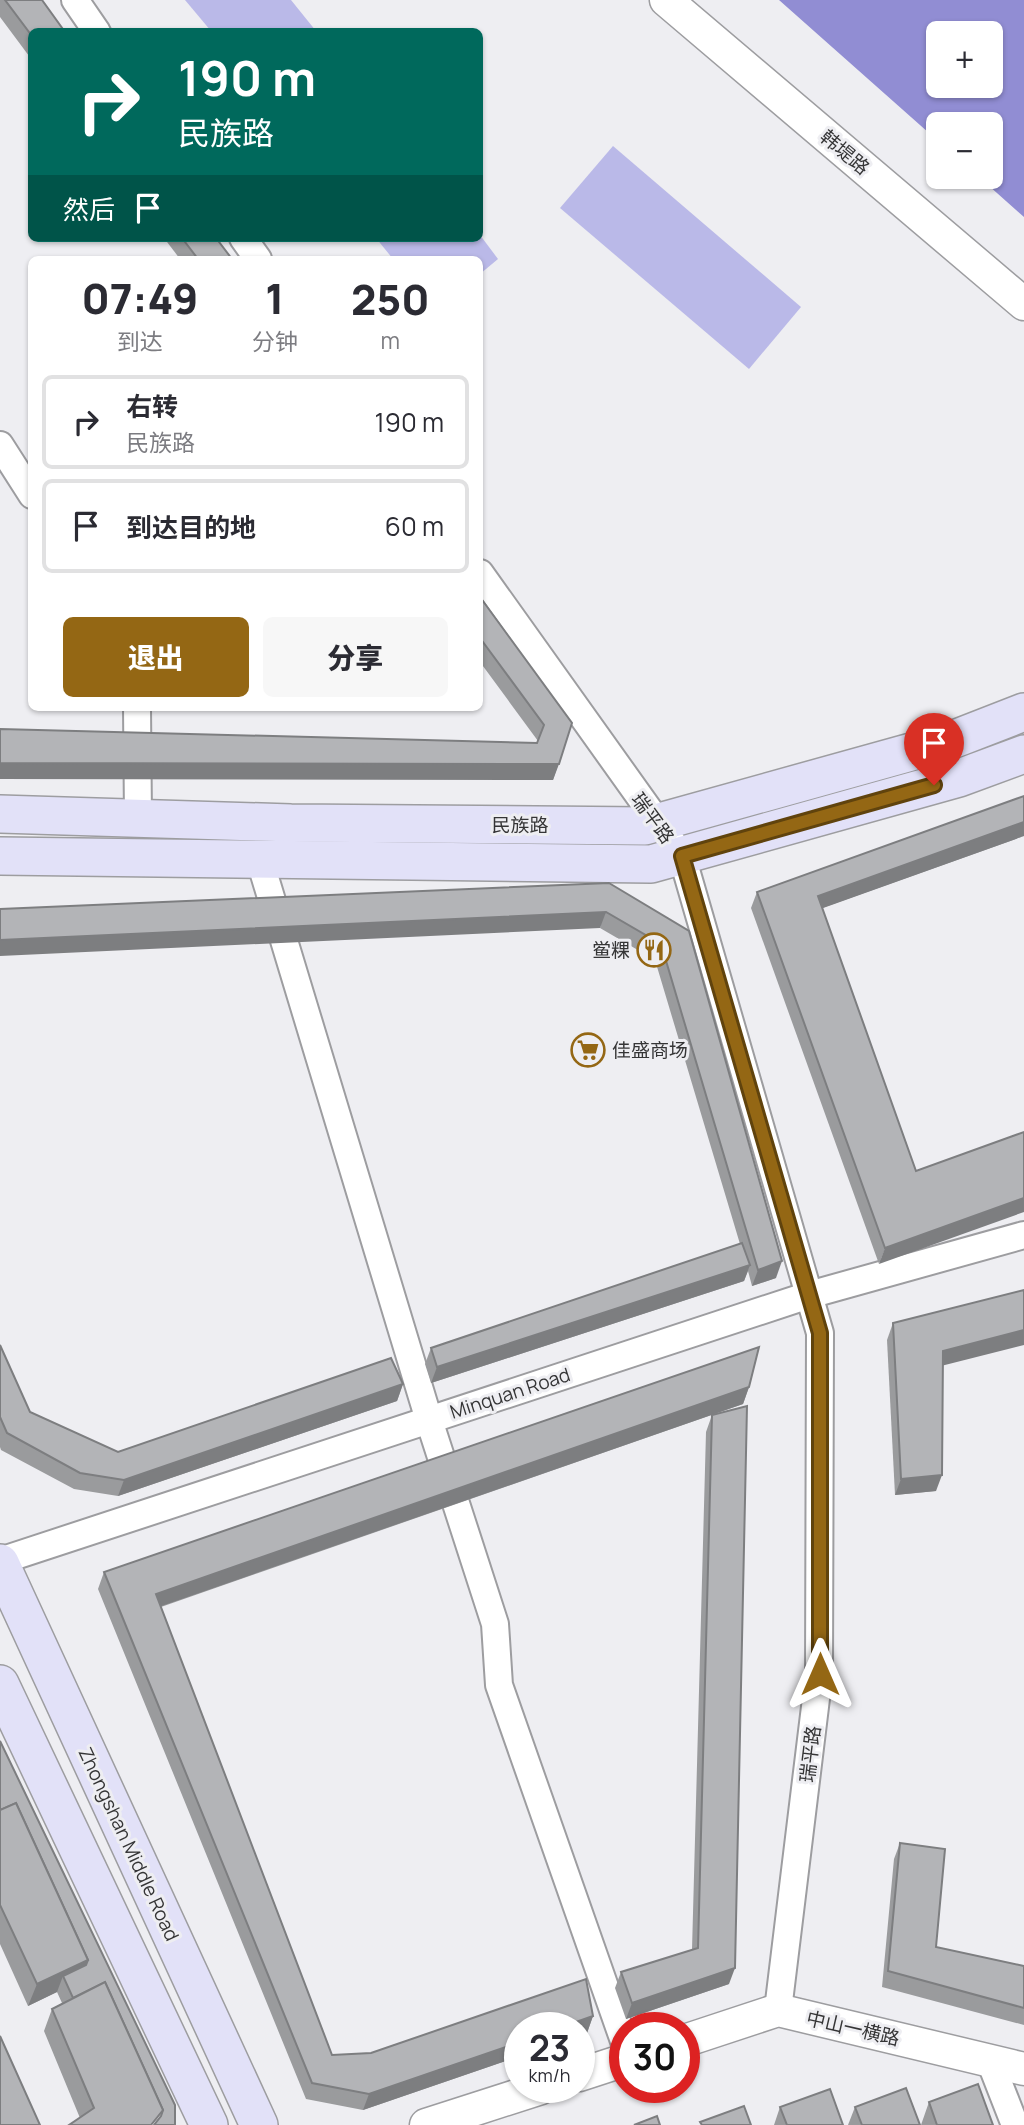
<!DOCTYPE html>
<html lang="zh">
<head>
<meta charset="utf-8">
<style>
  body { margin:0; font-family:Manrope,"Noto Sans SC",sans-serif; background:#f7f7f7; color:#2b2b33; height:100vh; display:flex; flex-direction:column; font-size:26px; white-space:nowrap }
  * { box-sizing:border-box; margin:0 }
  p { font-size:23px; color:#7c7c81 }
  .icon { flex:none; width:38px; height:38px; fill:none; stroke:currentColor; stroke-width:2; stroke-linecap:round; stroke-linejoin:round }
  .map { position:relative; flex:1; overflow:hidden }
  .drawer { position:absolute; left:28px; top:256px; width:455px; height:455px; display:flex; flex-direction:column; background:#fff; border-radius:10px; box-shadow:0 2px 5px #0004 }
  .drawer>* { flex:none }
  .top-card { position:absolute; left:28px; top:28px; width:455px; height:214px; border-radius:10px; box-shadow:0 2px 5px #0004; background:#00695c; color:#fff; overflow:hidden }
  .fabs { position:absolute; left:926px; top:21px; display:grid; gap:14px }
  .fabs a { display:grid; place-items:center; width:77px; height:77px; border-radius:10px; background:#fff; box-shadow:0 2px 5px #0004; font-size:35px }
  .speed { position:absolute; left:504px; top:2012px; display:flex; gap:14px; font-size:35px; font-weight:700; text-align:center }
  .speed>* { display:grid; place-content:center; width:91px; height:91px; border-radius:50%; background:#fff; box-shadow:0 2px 5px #0004; line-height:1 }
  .speed small { font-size:18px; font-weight:400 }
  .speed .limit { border:10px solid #d22; background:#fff; color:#111 }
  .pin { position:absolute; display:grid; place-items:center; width:60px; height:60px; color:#fff; margin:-72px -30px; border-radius:50% 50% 50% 0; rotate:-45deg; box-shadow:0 0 7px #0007 }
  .pin .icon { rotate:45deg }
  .me { position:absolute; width:77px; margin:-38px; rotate:0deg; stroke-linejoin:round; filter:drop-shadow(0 0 5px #0008) }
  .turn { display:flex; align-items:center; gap:24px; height:147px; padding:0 35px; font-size:32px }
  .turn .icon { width:91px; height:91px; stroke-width:2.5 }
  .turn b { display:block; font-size:49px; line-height:60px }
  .then { display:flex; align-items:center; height:66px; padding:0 35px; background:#0003; gap:14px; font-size:26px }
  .eta { display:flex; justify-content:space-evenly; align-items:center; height:119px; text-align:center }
  .eta b { font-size:42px; font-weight:800; line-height:49px }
  .action { display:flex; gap:14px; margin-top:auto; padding:14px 35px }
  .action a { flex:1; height:80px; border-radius:10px; background:#946714; color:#fff; font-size:28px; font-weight:800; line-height:80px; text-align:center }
  .action a+a { background:#f7f7f7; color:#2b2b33 }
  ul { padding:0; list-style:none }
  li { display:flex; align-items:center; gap:21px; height:94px; margin:0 14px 10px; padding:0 21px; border:4px solid #e1e1e2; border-radius:10px }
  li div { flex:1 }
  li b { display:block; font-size:26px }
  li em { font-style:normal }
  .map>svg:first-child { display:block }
</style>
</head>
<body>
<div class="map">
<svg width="1024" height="2125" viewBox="0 0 1024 2125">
  <rect width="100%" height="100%" fill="#eeeef2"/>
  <!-- green -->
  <g fill="#bab9e8">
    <path d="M 185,0 L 291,0 L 316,31 L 211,31 Z"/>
    <path d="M 613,146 L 801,307 L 749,369 L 560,208 Z"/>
    <path d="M 480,235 L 498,259 L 480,274 L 480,259 L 393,259 L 376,238 L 480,238 Z"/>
  </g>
  <!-- water -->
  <path fill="#918dd3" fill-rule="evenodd" d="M 779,0 L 1024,0 L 1024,217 L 979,177 L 990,177 L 990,124 L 938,124 L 938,141 ZM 938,33 L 990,33 L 990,86 L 938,86 Z"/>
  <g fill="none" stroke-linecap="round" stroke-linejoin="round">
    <defs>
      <g id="minor">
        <path d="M 75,0 L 97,32"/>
        <path d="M 243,238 L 258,259"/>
        <path d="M 0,445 L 32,495"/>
        <path d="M 480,573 L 682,856 L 820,1333 L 819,1674 L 778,2010"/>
        <path d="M 137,707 L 138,818"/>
        <path d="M 260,861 L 429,1420 L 495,1624 L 499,1685 L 625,2044"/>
        <path d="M 0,1561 L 809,1295 L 1024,1235"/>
        <path d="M 990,2061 L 1015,2125"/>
      </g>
      <g id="tertiary">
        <path d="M 666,0 L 1024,304"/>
        <path d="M 684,2041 L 778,2010 L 1024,2069"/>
        <path d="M 579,2075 L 625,2060"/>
        <path d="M 426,2125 L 541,2088"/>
      </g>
      <g id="secondary">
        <path d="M 0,814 L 291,823 L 645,826 L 947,742 L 1024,712"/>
        <path d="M 0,856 L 651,864 L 959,778 L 1024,754"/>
        <path d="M 0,1563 L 259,2125"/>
        <path d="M 0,1684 L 209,2125"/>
      </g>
    </defs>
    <!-- minor casing -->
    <use href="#minor" stroke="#9d9da0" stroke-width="30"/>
    <!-- tertiary casing -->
    <use href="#tertiary" stroke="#9d9da0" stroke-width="35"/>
    <!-- secondary casing -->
    <use href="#secondary" stroke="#9d9da0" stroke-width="40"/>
    <!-- minor -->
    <use href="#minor" stroke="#fff" stroke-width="26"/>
    <!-- tertiary -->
    <use href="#tertiary" stroke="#fff" stroke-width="32"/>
    <!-- secondary -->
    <use href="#secondary" stroke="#e2e1f8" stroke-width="37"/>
  </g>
  <!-- wall -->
  <g fill="#9a9b9d">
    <path d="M 0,0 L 42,0 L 32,32 L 32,60 L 0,17 Z"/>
    <path d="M 164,238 L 216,238 L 232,259 L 180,259 Z"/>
    <path d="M 480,597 L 572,723 L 553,780 L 537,743 L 538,741 L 480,662 Z"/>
    <path d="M 1024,836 L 822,908 L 916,1171 L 879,1264 L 751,908 L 757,892 Z"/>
    <path d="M 609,883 L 689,931 L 776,1278 L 752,1286 L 748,1271 L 744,1281 L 431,1383 L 425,1364 L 431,1348 L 740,1244 L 655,960 L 600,928 Z"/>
    <path d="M 893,1323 L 942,1366 L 936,1491 L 895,1495 L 887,1340 Z"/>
    <path d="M 0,1345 L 30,1412 L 118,1452 L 403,1384 L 397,1401 L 118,1496 L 74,1489 L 1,1450 L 0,1447 Z"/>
    <path d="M 759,1347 L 749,1387 L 743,1404 L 161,1607 L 332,2055 L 371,2053 L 586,1979 L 593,2016 L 587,2033 L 579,2035 L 579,2028 L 520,2028 L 520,2056 L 363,2110 L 306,2099 L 98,1589 L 104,1572 Z"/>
    <path d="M 712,1415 L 729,1984 L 626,2019 L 615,1988 L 621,1972 L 692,1950 L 706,1432 Z"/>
    <path d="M 0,1741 L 175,2105 L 80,2118 L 44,2031 L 52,2009 L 62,2003 L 57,1992 L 28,2006 L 0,1944 Z"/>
    <path d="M 900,1843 L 936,1947 L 1024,1966 L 1024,2025 L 882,1987 L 894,1859 Z"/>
    <path d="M 929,2102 L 993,2125 L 921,2125 Z"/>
    <path d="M 780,2107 L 843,2125 L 774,2125 Z"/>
    <path d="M 855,2107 L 920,2125 L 848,2125 Z"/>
  </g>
  <!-- shaded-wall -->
  <g fill="#7d7e80">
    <path d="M 0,763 L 559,764 L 553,780 L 0,779 Z"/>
    <path d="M 1024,822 L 1024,836 L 812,912 L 818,896 Z"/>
    <path d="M 606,912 L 600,928 L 0,956 L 0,940 Z"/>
    <path d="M 1024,1198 L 1024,1212 L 879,1264 L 885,1248 Z"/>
    <path d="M 782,1261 L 776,1278 L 752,1286 L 758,1270 Z"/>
    <path d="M 750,1265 L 744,1281 L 431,1383 L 437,1367 Z"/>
    <path d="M 1024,1330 L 1024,1345 L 937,1367 L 943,1351 Z"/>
    <path d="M 403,1384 L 397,1401 L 118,1496 L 124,1480 Z"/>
    <path d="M 749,1387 L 743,1404 L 150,1610 L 156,1594 Z"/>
    <path d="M 942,1475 L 936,1491 L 895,1495 L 901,1479 Z"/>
    <path d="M 88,1960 L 80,1982 L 63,1976 L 57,1992 L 28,2006 L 37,1984 Z"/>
    <path d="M 735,1968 L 729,1984 L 626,2019 L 632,2003 Z"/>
    <path d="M 593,2016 L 587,2033 L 579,2035 L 579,2028 L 559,2028 Z"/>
    <path d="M 520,2042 L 520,2056 L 363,2110 L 369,2094 Z"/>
  </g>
  <!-- building -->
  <g fill="#b3b4b7" stroke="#7d7e80" stroke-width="2">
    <path d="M 5,0 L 42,0 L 65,32 L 32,32 L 32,36 Z"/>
    <path d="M 182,238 L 216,238 L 232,259 L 198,259 Z"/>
    <path d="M 480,597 L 572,723 L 559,764 L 0,763 L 0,729 L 537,743 L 544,725 L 480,638 Z"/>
    <path d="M 1024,796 L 1024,822 L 818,896 L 916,1171 L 1024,1132 L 1024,1198 L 885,1248 L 757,892 Z"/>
    <path d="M 609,883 L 689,931 L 782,1261 L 758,1270 L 661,944 L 606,912 L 0,940 L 0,909 Z"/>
    <path d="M 742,1243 L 750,1265 L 437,1367 L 431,1348 Z"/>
    <path d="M 1024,1290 L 1024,1330 L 943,1351 L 942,1475 L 901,1479 L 893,1323 Z"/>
    <path d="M 0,1345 L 30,1412 L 118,1452 L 391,1358 L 403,1384 L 124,1480 L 80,1473 L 7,1433 L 0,1417 Z"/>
    <path d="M 759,1347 L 749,1387 L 156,1594 L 332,2055 L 371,2053 L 586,1979 L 593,2016 L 559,2028 L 520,2028 L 520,2042 L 369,2094 L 312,2083 L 104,1572 Z"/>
    <path d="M 747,1406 L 735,1968 L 632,2003 L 621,1972 L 698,1948 L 712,1415 Z"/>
    <path d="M 0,1741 L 175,2105 L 175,2125 L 154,2125 L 161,2116 L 163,2110 L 105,1982 L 73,1998 L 63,1976 L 86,1965 L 88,1960 L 16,1803 L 0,1810 Z"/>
    <path d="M 16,1803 L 88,1960 L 37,1984 L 0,1905 L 0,1810 Z"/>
    <path d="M 900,1843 L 945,1849 L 936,1947 L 1024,1966 L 1024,2008 L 888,1971 Z"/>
    <path d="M 105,1982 L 163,2110 L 151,2125 L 69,2125 L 94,2108 L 52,2009 Z"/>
    <path d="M 0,2036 L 40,2125 L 0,2125 Z"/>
    <path d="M 978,2084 L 993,2125 L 937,2125 L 929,2102 Z"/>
    <path d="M 906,2088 L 920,2125 L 862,2125 L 855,2107 Z"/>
    <path d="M 830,2089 L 843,2125 L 787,2125 L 780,2107 Z"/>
    <path d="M 744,2106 L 751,2125 L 702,2125 L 700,2122 Z"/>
    <path d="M 657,2116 L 660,2125 L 634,2125 Z"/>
  </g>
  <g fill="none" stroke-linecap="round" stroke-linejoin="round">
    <defs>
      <path id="route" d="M 820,1674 L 820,1333 L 682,856 L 934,785"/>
    </defs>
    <!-- route casing -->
    <use href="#route" stroke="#60430d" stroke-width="18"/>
    <!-- route -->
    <use href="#route" stroke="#946714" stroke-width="12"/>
  </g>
  <!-- icons -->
  <defs>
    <symbol id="restaurant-ring" viewBox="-11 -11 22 22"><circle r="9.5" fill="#eeeef2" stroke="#946714" stroke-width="1.5"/><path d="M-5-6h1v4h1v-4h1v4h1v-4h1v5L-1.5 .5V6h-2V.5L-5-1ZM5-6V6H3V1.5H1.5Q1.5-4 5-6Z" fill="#946714"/></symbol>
    <symbol id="supermarket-ring" viewBox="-11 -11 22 22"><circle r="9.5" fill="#eeeef2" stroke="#946714" stroke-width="1.5"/><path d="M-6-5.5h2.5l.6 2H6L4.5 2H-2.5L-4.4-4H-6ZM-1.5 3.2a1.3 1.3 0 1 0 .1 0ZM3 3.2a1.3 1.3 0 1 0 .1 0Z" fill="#946714"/></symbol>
  </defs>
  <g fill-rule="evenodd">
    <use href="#restaurant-ring" x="635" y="931" width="38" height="38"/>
    <use href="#supermarket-ring" x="569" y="1031" width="38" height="38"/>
  </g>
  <g text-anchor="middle" stroke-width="6" stroke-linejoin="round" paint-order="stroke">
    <!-- street labels -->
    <g font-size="19" fill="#353536" stroke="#eeeef2">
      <text transform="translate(845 152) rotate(40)" y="7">韩堤路</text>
      <text transform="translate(653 818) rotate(54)" y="7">瑞平路</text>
      <text x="520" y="832">民族路</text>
      <text transform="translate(510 1393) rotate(-18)" y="7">Minquan Road</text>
      <text transform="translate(810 1754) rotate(-83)" y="7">瑞平路</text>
      <text transform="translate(129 1844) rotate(65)" y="7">Zhongshan Middle Road</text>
      <text transform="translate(853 2028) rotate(13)" y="7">中山一横路</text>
    </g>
    <!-- poi labels -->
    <g font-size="19" fill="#353536" stroke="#eeeef2" text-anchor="end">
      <text x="630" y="957">鲎粿</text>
      <text x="612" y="1057" text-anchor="start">佳盛商场</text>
    </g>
  </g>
</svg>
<div class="fabs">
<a>+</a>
<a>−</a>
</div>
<div class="speed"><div>23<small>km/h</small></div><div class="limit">30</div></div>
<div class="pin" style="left:934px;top:785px;background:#d93025"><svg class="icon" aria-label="arrive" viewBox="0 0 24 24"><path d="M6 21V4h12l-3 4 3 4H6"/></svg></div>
<svg class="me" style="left:820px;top:1674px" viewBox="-20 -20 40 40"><path d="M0-17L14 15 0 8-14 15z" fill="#946714" stroke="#fff" stroke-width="4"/></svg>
<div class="top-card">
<div class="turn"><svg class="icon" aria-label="right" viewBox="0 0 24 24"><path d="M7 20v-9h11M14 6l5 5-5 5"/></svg><div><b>190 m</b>民族路</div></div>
<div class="then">然后<svg class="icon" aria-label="arrive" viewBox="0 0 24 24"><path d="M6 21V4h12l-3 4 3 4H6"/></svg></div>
</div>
<section class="drawer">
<div class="eta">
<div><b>07:49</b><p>到达</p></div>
<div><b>1</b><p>分钟</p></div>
<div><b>250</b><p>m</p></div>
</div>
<ul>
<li><svg class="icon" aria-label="right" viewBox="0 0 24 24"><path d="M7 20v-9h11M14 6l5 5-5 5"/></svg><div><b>右转</b><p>民族路</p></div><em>190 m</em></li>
<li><svg class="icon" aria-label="arrive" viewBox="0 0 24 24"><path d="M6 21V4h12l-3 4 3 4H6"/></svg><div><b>到达目的地</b></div><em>60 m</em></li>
</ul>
<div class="action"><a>退出</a><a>分享</a></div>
</section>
</div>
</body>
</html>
